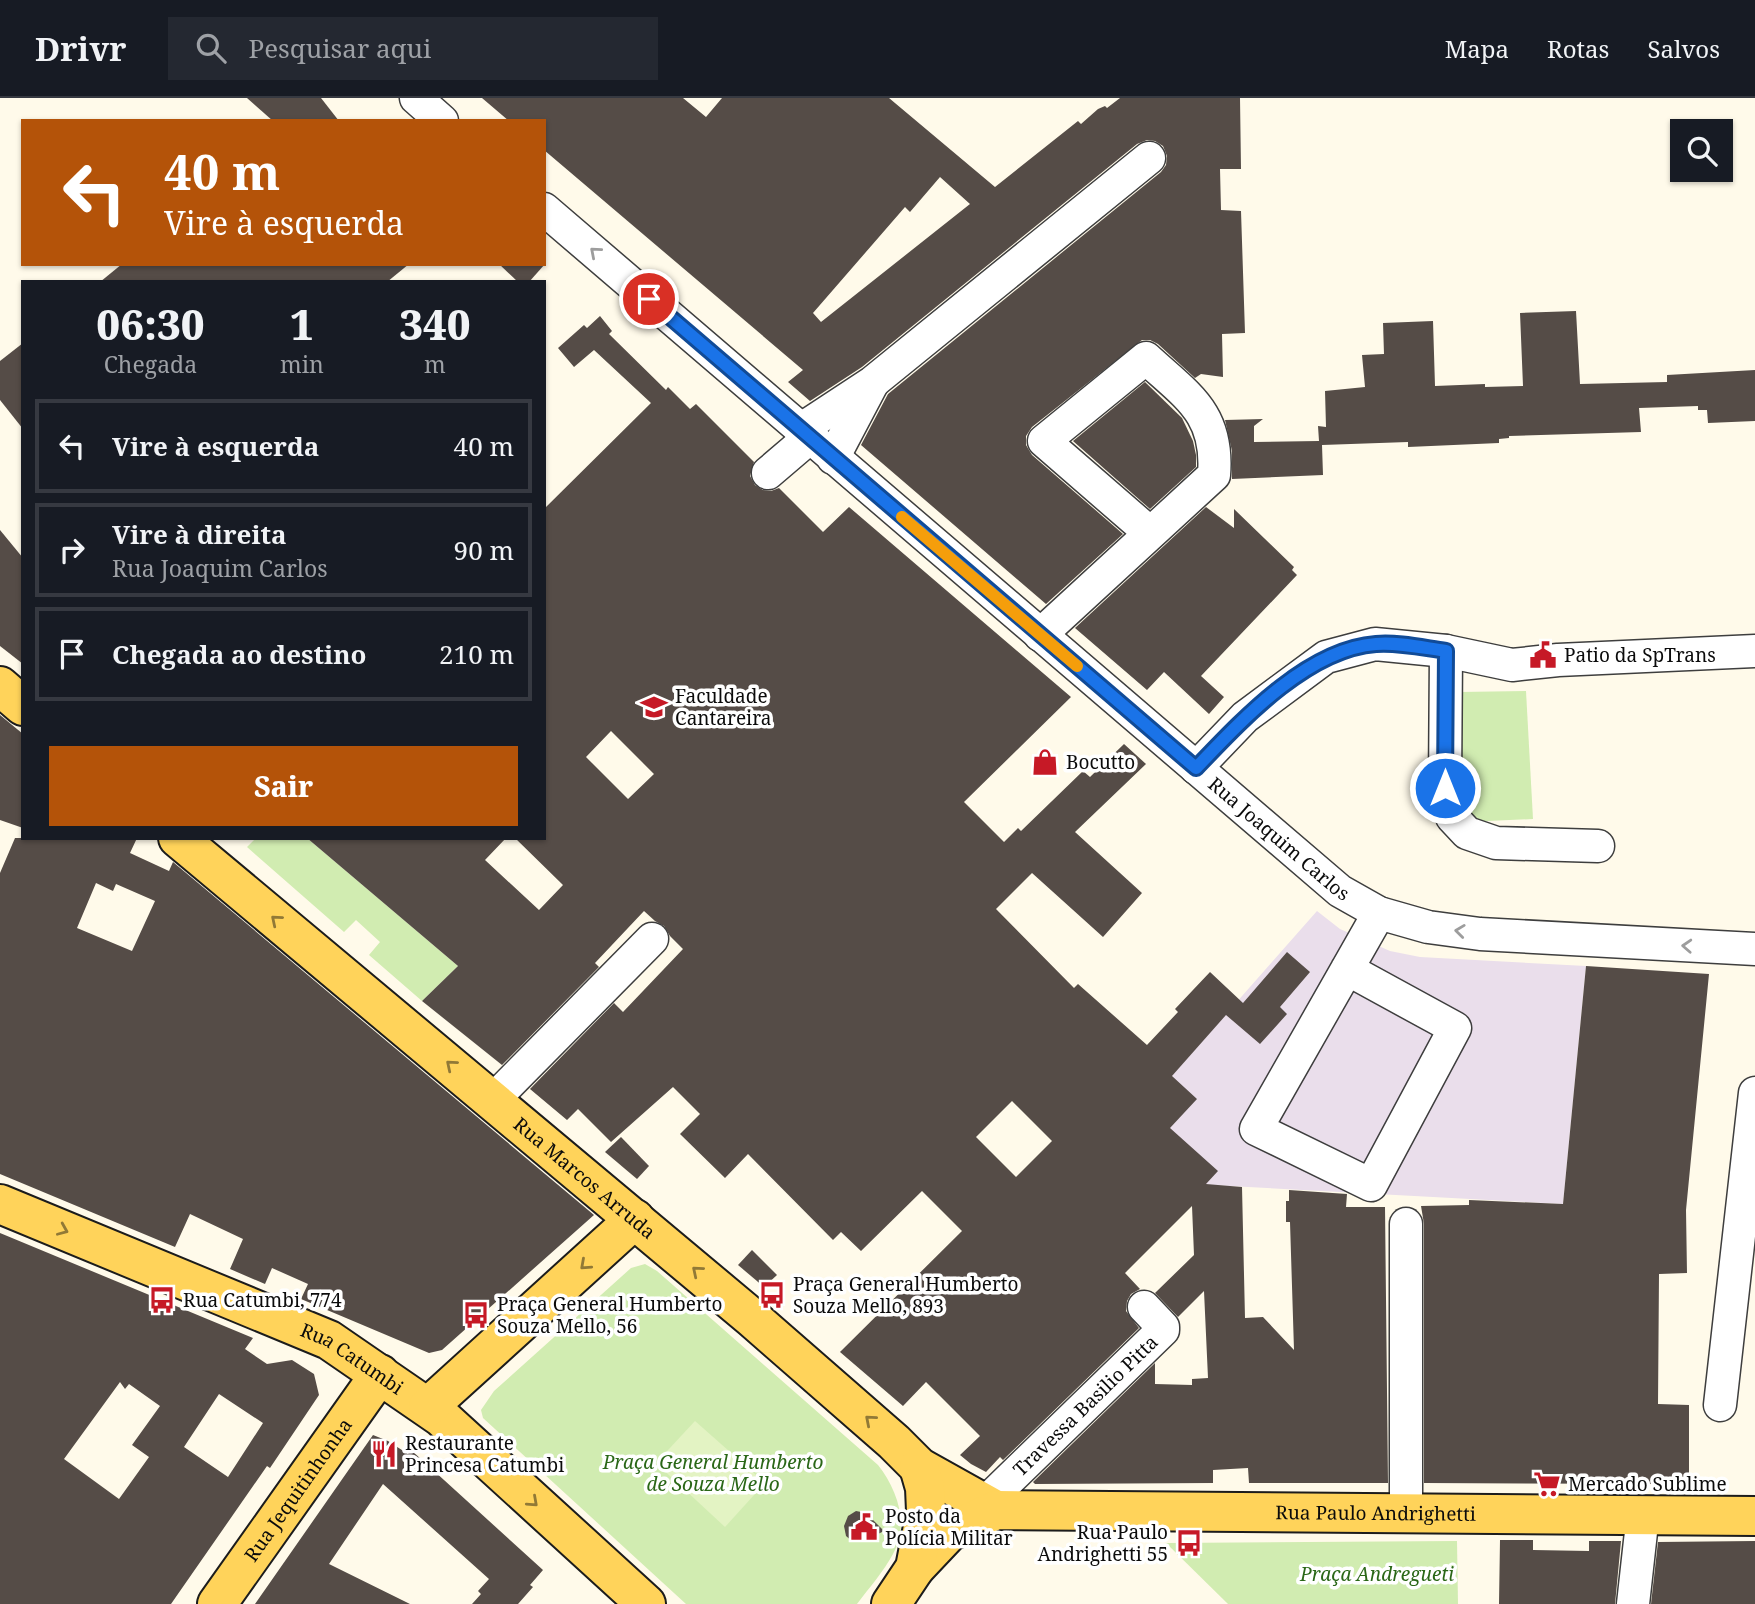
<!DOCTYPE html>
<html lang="pt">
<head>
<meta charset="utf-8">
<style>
  body { margin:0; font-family:"Noto Serif",serif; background:#242831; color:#f1f3f6; height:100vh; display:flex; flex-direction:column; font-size:26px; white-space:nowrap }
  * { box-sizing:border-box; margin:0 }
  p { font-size:23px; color:#9ea1a6 }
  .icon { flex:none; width:38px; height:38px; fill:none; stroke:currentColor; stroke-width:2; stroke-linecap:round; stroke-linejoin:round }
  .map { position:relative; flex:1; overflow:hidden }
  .drawer { position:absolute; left:21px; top:182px; width:525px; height:560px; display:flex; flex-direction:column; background:#171b24; border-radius:0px; box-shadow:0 2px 5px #0004 }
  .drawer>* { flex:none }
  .hud { position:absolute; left:21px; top:21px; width:525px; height:147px; border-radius:0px; box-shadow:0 2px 5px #0004; background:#b45309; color:#fff; overflow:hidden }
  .buttons { position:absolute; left:1670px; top:21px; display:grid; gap:14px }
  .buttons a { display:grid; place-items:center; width:63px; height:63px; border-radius:0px; background:#171b24; box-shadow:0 2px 5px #0004; font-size:35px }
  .pin { position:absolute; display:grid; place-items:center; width:60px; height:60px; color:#fff; margin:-30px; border:4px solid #fff; border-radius:50%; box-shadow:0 2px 7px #0007 }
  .me { position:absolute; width:77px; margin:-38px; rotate:0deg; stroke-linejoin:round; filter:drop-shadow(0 0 5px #0008) }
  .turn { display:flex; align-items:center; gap:24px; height:147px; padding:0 28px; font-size:32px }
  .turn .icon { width:91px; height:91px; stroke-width:2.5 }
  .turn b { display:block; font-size:49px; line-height:60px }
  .eta { display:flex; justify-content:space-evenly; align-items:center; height:119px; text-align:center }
  .eta b { font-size:42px; font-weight:800; line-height:49px }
  .cta { display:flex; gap:14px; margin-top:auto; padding:14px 28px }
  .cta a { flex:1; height:80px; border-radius:0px; background:#b45309; color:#fff; font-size:28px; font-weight:800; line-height:80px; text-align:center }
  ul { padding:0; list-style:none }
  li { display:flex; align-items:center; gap:21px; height:94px; margin:0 14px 10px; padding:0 14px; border:4px solid #363941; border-radius:0px }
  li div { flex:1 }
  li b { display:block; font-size:26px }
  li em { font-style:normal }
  header { display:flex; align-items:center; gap:42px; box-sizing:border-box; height:98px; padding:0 35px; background:#171b24; border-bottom:2px solid #363941 }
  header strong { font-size:33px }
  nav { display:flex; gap:38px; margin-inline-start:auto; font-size:24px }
  .search { width:490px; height:63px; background:#242831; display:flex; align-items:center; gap:18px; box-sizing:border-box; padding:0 24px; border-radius:0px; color:#9ea1a6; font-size:26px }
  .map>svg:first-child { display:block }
</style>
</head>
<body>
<header>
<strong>Drivr</strong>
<div class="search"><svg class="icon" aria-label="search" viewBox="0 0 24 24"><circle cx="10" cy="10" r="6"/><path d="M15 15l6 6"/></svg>Pesquisar aqui</div>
<nav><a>Mapa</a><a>Rotas</a><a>Salvos</a></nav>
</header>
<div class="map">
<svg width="1755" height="1506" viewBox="0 0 1755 1506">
  <rect width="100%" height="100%" fill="#fffaea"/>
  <!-- industrial -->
  <path fill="#eadeeb" d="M 1317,813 L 1340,831 L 1390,853 L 1420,859 L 1586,868 L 1563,1106 L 1191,1086 L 1123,1033 Z"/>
  <!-- green -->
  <g fill="#d1ecb1">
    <path d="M 1526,593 L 1533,721 L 1465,724 L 1459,594 Z"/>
    <path d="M 256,740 L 307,740 L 458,868 L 422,903 L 369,857 L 380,844 L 356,822 L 344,834 L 247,749 Z"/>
    <path d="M 645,1166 L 657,1173 L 878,1367 C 897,1391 910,1427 893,1456 C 884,1473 869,1490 857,1506 L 686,1506 L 483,1320 L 481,1312 L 494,1293 L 631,1170 Z"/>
    <path d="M 1457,1443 L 1458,1506 L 1228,1506 L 1166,1445 Z"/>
  </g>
  <!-- pitch -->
  <path fill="#e3f3c3" d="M 695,1323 L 765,1385 L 725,1429 L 656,1365 Z"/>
  <!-- building -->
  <g fill="#554c47" fill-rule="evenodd">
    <path d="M 247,0 L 321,0 L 339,23 L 273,23 Z"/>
    <path d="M 482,0 L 683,0 L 706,19 L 722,0 L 889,0 L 995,89 L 1078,23 L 1081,26 L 1098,11 L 1105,8 L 1107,10 L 1120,0 L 1240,0 L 1241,71 L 1220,71 L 1221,112 L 1241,113 L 1245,235 L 1222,236 L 1223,279 L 1201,276 L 1195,280 L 1158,246 L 1150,242 L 1142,242 L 1032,329 L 1026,338 L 1026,347 L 1032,357 L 1123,436 L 1046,506 L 861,347 L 888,296 L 1161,74 L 1166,67 L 1167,58 L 1163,48 L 1155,43 L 1147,42 L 1137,46 L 862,269 L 810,303 L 788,284 L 803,272 L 544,52 L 544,23 L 509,23 ZM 940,79 L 970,106 L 821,224 L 813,215 L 905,109 L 910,114 Z"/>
    <path d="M 122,166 L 409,166 L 387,184 L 100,184 Z"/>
    <path d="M 499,166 L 545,166 L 529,184 L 518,184 Z"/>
    <path d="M 1576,213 L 1580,286 L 1667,284 L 1667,277 L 1755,272 L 1755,323 L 1708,325 L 1707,312 L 1698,312 L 1698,308 L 1639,310 L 1641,334 L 1509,338 L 1509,340 L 1499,341 L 1499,345 L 1408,349 L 1408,344 L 1322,347 L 1323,377 L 1232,381 L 1232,353 L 1225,322 L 1263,321 L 1254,328 L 1254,344 L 1319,343 L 1318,328 L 1326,329 L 1325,293 L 1365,289 L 1362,257 L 1384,256 L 1383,225 L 1433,223 L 1435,288 L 1485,286 L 1485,289 L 1523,288 L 1520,215 Z"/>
    <path d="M 600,218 L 612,233 L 609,236 L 666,292 L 668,289 L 690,311 L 696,306 L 754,364 L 750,378 L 755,387 L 763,392 L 771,393 L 779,390 L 823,434 L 849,409 L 1071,599 L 964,704 L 1004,744 L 1018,730 L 1021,733 L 1083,673 L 1090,679 L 1124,646 L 1146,666 L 1075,734 L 1142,795 L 1103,839 L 1032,775 L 996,811 L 1074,890 L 1078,886 L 1147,947 L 1178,914 L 1175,911 L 1210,874 L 1243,905 L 1287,854 L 1310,874 L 1280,909 L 1287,916 L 1260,946 L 1226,917 L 1172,978 L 1197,1001 L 1170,1030 L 1218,1073 L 1206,1086 L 1242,1089 L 1245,1220 L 1263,1219 L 1294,1252 L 1290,1124 L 1286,1124 L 1286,1103 L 1289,1103 L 1289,1092 L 1347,1096 L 1346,1109 L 1385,1109 L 1388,1385 L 1249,1385 L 1248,1370 L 1213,1372 L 1213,1385 L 1035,1386 L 1033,1384 L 1155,1265 L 1155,1286 L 1192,1287 L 1192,1281 L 1208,1280 L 1204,1193 L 1178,1219 L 1155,1195 L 1194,1157 L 1192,1108 L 1125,1175 L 1140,1191 L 1131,1196 L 1127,1203 L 1126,1213 L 1139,1230 L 1003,1362 L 1000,1359 L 986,1374 L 971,1366 L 960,1357 L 980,1338 L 926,1284 L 903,1308 L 840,1254 L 962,1133 L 922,1093 L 861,1153 L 841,1134 L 833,1142 L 748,1056 L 725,1080 L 680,1036 L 700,1016 L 673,989 L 611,1044 L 578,1011 L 567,1022 L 530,991 L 614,905 L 623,914 L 683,851 L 670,838 L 664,828 L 655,823 L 644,813 L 595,865 L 599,869 L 502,967 L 422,903 L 458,868 L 307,740 L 506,740 L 485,762 L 539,812 L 563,787 L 515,740 L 544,740 L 544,411 L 651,305 L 594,252 L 574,269 L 558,250 L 584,227 L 587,230 ZM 611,633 L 654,676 L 628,701 L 586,659 ZM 1012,1003 L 1052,1043 L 1016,1079 L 976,1039 Z"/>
    <path d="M 23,245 L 23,331 L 0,302 L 0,263 Z"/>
    <path d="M 1145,284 L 1182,320 L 1193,343 L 1196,357 L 1196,369 L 1150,411 L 1073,343 Z"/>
    <path d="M 1206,409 L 1234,430 L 1234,411 L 1294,469 L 1292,472 L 1297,477 L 1201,578 L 1224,599 L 1209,616 L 1164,574 L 1147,592 L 1075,530 Z"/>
    <path d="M 0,432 L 23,460 L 23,566 L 0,548 Z"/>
    <path d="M 0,617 L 23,636 L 23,730 L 0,722 Z"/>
    <path d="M 15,740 L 137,740 L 130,755 L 169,773 L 173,764 L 594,1117 L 442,1252 L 429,1255 L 301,1201 L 308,1186 L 272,1170 L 265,1186 L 230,1171 L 243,1141 L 190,1116 L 175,1149 L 0,1076 L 0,775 ZM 96,785 L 113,793 L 116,786 L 155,803 L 132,853 L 77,830 Z"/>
    <path d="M 1586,868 L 1709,876 L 1686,1112 L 1687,1175 L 1659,1176 L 1658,1306 L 1689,1307 L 1689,1386 L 1424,1385 L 1424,1126 L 1421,1108 L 1469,1107 L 1469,1102 L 1563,1106 Z"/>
    <path d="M 621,1039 L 649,1068 L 637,1081 L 605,1054 Z"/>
    <path d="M 0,1135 L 253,1240 L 245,1251 L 267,1266 L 292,1262 L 314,1276 L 319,1297 L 270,1370 L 267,1368 L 171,1506 L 0,1506 ZM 120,1284 L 125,1291 L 129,1286 L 160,1308 L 132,1347 L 149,1359 L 119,1401 L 64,1361 ZM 219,1296 L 263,1325 L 228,1379 L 184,1349 Z"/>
    <path d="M 752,1152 L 777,1177 L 764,1189 L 738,1167 Z"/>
    <path d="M 373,1337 L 388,1343 L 408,1356 L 411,1352 L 543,1472 L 530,1487 L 533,1489 L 518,1506 L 472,1506 L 481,1496 L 478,1493 L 489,1481 L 383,1386 L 329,1466 L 410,1506 L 255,1506 Z"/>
    <path d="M 856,1413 L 866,1415 L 884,1433 L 862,1444 L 852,1443 L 846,1438 L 844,1428 L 848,1418 Z"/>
    <path d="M 1500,1442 L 1533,1442 L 1533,1452 L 1589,1453 L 1589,1443 L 1621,1443 L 1615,1506 L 1499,1506 Z"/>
    <path d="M 1755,1443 L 1755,1506 L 1651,1506 L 1658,1444 Z"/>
  </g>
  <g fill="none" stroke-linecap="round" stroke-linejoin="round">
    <defs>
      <g id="minor">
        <path d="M 416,0 L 442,23"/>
        <path id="s1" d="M 544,111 L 1340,793 L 1379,815 L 1428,829 L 1480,836 L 1755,851"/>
        <path d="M 800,332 L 873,284 L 1149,60"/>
        <path d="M 833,360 L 872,286"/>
        <path d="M 768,375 L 809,340"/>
        <path d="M 1040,537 L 1214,377 C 1219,315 1187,298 1146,260 L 1044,343 L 1150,435"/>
        <path d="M 1446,553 L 1445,690 L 1452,719 L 1467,735 L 1496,745 L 1598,748"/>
        <path d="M 1196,670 L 1245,619 L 1326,559 L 1375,546 L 1446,553 L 1512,567 L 1558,562 L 1755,553"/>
        <path d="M 1347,871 L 1455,930 L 1371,1087 L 1256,1031 L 1379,815"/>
        <path d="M 493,1002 L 652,841"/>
        <path d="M 1406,1126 L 1406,1415"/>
        <path d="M 1720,1307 L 1755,995"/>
        <path id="s2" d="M 985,1405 L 1163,1232 L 1163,1229 L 1144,1209"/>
        <path d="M 1633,1506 L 1643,1416"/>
      </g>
      <g id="major">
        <path d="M 0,588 L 23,608"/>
        <path id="s3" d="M 178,740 L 752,1220 L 894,1344 L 919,1369 L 996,1412"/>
        <path id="s4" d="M 0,1106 L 329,1242 L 441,1319 L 646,1506"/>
        <path d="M 428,1309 L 635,1121"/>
        <path id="s5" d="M 915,1470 L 949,1434 L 996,1412 L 1755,1418"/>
        <path id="s6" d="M 217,1506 L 380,1276"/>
        <path d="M 891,1506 L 915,1470 L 926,1413 L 925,1390 L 919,1369"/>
      </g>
    </defs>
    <!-- minor casing -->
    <use href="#minor" stroke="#3e3e3e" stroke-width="35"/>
    <!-- major casing -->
    <use href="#major" stroke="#1c1c1c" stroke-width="42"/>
    <!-- minor -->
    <use href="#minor" stroke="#fff" stroke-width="32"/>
    <!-- major -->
    <use href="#major" stroke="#ffd35a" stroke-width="38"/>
  </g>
  <!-- one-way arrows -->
  <defs><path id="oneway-chevron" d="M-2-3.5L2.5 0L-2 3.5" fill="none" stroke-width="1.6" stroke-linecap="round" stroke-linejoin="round" transform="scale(1.75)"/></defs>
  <g stroke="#9d9d9d">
    <use href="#oneway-chevron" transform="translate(595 154) rotate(-139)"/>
    <use href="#oneway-chevron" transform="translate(1460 833) rotate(-173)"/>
    <use href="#oneway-chevron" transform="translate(1687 848) rotate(-177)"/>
  </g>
  <g stroke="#917936">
    <use href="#oneway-chevron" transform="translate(276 822) rotate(-140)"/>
    <use href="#oneway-chevron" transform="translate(451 967) rotate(-140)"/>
    <use href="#oneway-chevron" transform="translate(63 1132) rotate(23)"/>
    <use href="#oneway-chevron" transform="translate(585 1167) rotate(138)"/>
    <use href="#oneway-chevron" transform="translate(697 1173) rotate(-140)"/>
    <use href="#oneway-chevron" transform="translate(870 1322) rotate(-139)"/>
    <use href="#oneway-chevron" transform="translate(533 1404) rotate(42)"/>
  </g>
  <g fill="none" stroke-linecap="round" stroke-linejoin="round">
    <defs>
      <path id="route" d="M 649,201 L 1196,670 C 1241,623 1307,551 1376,546 C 1398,544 1424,550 1446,553 L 1445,690"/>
    </defs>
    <!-- route casing -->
    <use href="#route" stroke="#114b97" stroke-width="18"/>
    <!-- route -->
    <use href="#route" stroke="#1a73e8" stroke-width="12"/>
    <!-- slow -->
    <path stroke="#f59e0b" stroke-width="12" d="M 902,419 L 1077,568"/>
  </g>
  <!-- icons -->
  <defs>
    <symbol id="civic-bare" viewBox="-9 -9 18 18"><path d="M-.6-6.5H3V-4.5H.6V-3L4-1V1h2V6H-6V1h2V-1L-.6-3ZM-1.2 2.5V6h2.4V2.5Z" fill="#c61926" stroke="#fff" stroke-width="2.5" paint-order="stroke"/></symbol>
    <symbol id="university-bare" viewBox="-9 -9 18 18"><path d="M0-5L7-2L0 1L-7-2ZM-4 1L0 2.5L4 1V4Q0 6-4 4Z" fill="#c61926" stroke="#fff" stroke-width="2.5" paint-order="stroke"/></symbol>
    <symbol id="shop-bare" viewBox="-9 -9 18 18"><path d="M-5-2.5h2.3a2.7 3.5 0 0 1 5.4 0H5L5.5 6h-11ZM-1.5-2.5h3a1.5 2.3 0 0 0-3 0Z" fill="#c61926" stroke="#fff" stroke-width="2.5" paint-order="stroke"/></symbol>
    <symbol id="bus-bare" viewBox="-9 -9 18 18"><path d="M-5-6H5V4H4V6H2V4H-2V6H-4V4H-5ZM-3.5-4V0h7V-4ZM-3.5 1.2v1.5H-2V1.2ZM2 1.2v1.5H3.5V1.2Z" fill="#c61926" stroke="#fff" stroke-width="2.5" paint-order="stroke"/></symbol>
    <symbol id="restaurant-bare" viewBox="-9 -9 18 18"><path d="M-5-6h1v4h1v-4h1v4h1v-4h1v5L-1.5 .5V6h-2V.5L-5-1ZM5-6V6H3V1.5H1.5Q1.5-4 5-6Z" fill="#c61926" stroke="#fff" stroke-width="2.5" paint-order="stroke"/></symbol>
    <symbol id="supermarket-bare" viewBox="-9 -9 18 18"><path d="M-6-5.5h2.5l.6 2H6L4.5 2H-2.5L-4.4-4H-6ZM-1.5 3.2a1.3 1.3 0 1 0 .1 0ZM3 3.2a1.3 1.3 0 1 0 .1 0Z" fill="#c61926" stroke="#fff" stroke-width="2.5" paint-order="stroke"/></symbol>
  </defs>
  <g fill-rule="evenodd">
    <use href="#civic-bare" x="1524" y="538" width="38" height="38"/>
    <use href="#university-bare" x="635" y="590" width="38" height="38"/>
    <use href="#shop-bare" x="1026" y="645" width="38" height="38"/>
    <use href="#bus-bare" x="753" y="1178" width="38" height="38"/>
    <use href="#bus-bare" x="143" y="1183" width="38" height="38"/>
    <use href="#bus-bare" x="457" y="1198" width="38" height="38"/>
    <use href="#restaurant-bare" x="365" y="1337" width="38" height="38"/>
    <use href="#supermarket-bare" x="1528" y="1367" width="38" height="38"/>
    <use href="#civic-bare" x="845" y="1410" width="38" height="38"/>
    <use href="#bus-bare" x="1170" y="1426" width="38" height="38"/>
  </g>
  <g text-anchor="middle" stroke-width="7" stroke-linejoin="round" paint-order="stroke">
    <!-- poi labels -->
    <g font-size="19" fill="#0b0b0b" stroke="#fff" text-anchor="start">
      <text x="1564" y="564">Patio da SpTrans</text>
      <text x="675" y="605">Faculdade<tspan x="675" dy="22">Cantareira</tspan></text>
      <text x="1066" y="671">Bocutto</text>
      <text x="793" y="1193">Praça General Humberto<tspan x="793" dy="22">Souza Mello, 893</tspan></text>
      <text x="183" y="1209">Rua Catumbi, 774</text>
      <text x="497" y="1213">Praça General Humberto<tspan x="497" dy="22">Souza Mello, 56</tspan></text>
      <text x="405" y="1352">Restaurante<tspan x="405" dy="22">Princesa Catumbi</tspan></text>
      <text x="1568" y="1393">Mercado Sublime</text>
      <text x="885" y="1425">Posto da<tspan x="885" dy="22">Polícia Militar</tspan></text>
      <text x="1168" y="1441" text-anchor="end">Rua Paulo<tspan x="1168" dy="22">Andrighetti 55</tspan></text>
    </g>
    <!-- street labels -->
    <g font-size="19" fill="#0b0b0b" stroke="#fff">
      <text dy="7" stroke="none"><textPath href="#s1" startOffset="968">Rua Joaquim Carlos</textPath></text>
      <text dy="7" stroke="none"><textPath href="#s3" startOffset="530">Rua Marcos Arruda</textPath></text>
      <text dy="7" stroke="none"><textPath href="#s4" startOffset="385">Rua Catumbi</textPath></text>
      <text dy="7" stroke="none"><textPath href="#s2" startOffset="140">Travessa Basilio Pitta</textPath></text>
      <text dy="7" stroke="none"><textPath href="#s6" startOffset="140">Rua Jequitinhonha</textPath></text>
      <text dy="7" stroke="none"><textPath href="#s5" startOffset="481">Rua Paulo Andrighetti</textPath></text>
    </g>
    <!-- park labels -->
    <g font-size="19" font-style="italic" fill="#2a6717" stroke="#fff">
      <text x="713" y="1371">Praça General Humberto<tspan x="713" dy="22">de Souza Mello</tspan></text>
      <text x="1377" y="1483">Praça Andregueti</text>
    </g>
  </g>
</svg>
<div class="buttons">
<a><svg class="icon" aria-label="search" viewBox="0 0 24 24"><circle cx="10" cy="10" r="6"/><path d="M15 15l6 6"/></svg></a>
</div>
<div class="pin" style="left:649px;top:201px;background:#d93025"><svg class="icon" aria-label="arrive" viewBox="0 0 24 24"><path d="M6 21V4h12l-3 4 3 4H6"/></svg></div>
<svg class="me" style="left:1445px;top:690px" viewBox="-20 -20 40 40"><circle r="17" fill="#1a73e8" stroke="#fff" stroke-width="3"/><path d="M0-11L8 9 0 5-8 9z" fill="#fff"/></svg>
<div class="hud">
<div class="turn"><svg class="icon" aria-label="left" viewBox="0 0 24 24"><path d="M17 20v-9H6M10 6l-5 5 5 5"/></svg><div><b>40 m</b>Vire à esquerda</div></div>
</div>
<section class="drawer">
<div class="eta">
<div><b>06:30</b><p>Chegada</p></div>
<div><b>1</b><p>min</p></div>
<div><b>340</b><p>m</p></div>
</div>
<ul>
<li><svg class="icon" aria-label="left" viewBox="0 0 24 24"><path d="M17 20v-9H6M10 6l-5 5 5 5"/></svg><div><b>Vire à esquerda</b></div><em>40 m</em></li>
<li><svg class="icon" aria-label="right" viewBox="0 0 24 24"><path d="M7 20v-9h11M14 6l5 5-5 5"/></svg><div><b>Vire à direita</b><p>Rua Joaquim Carlos</p></div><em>90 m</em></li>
<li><svg class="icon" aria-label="arrive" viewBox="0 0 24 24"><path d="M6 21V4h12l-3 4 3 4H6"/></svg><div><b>Chegada ao destino</b></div><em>210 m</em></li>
</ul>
<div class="cta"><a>Sair</a></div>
</section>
</div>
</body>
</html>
